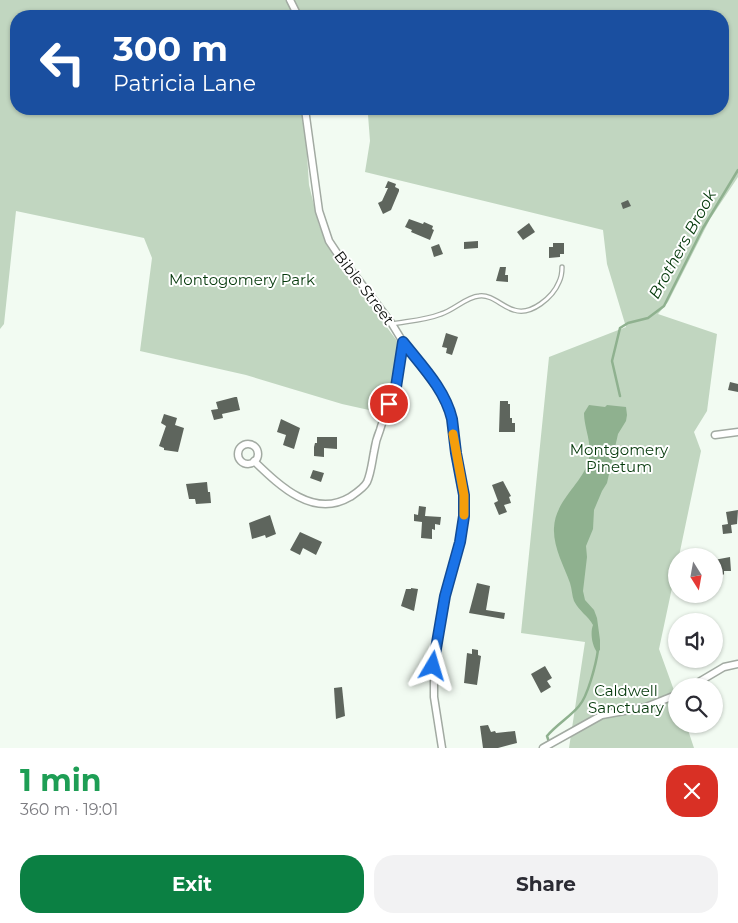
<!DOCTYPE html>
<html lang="en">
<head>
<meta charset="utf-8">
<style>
  body { margin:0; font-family:Montserrat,sans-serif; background:#f2f2f3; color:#2b2b33; height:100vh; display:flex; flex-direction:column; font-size:19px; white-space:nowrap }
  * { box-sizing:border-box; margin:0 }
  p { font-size:16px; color:#7c7c81 }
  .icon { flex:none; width:28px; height:28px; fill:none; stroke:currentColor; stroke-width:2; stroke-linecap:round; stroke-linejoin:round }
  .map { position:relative; height:748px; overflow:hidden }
  .panel { display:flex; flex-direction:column; background:#fff; flex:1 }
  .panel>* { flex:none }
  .hud { position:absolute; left:10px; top:10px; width:719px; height:105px; border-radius:20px; box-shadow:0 1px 4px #0004; background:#1a4fa0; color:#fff; overflow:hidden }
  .needle { width:32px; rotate:169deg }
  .buttons { position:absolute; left:668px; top:548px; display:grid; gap:10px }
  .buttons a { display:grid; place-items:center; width:55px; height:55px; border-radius:50%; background:#fff; box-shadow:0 1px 4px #0004; font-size:25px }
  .pin { position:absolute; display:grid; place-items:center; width:42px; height:42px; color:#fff; margin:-21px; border:2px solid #fff; border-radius:50%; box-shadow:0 1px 5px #0007 }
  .me { position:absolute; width:55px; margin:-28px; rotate:7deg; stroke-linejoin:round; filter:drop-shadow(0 0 4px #0008) }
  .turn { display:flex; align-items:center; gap:18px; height:105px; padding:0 20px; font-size:22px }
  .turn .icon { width:65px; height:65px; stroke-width:2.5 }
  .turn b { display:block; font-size:35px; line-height:42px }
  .round { display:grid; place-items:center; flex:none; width:52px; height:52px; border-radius:20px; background:#f2f2f3 }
  .head { display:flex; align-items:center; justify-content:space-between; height:85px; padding:0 20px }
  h1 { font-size:30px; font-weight:700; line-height:38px; color:#1e9e55 }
  .primary-button { display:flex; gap:10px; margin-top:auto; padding:10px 20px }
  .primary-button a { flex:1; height:58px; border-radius:20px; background:#0b8043; color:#fff; font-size:20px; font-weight:700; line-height:58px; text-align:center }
  .primary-button a+a { background:#f2f2f3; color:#2b2b33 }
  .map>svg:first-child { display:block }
</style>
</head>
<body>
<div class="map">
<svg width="738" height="748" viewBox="0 0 738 748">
  <rect width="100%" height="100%" fill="#f2fbf2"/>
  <!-- green -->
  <path fill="#c1d6c0" d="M 0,0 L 738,0 L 738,177 L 710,219 L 668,302 L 658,314 L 717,334 L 707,411 L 694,432 L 701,451 L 679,556 L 676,556 L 676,569 L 659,649 L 676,696 L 676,724 L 686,724 L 694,748 L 569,748 L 585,642 L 521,633 L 549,357 L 626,327 L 607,264 L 603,230 L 365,172 L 370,141 L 368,115 L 344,109 L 722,109 L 722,16 L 16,16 L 16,109 L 304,109 L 309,185 L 319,225 L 333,255 L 403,349 L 390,391 L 378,412 L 342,404 L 246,375 L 140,351 L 152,258 L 144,238 L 16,211 L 4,324 L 0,329 Z"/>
  <!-- water -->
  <path fill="#8fb18f" d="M 589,405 L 605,407 L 607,405 L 626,407 L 627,415 L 626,421 L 618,434 L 607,483 L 602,491 L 594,510 L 593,529 L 586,546 L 587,557 L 583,591 L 585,600 L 594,610 L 597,618 L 600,640 L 600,650 L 597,652 C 592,645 590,633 593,625 C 588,616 579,611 574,601 C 572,596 572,589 570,583 C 564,566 553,547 554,528 C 555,499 585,482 589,458 C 592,442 584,428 584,413 Z"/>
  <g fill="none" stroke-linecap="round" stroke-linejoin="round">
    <!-- stream -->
    <g stroke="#8fb18f" stroke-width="2.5">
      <path d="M 620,396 L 612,361 L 620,328 L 628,323 L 648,318 L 664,306 L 703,228 L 738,170"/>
      <path d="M 551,748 L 547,736 C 557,724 570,717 579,706 C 588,696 596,664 598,650"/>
    </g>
  </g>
  <!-- building -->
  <g fill="#5e655d">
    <path d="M 388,181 L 396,184 L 395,187 L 399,189 L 399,191 L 391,210 L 383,214 L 378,203 L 382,201 L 388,188 L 385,188 Z"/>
    <path d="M 628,200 L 631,206 L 623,209 L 621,203 Z"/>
    <path d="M 409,219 L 423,224 L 424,222 L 433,226 L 432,229 L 434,230 L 430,240 L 411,232 L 412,230 L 405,227 Z"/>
    <path d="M 529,223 L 535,232 L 523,240 L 517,232 Z"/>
    <path d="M 478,241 L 478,248 L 464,249 L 464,242 Z"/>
    <path d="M 553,243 L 564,243 L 564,254 L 560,254 L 560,257 L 549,258 L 549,247 L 553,247 Z"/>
    <path d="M 439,244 L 443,254 L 434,257 L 431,247 Z"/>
    <path d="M 500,267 L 506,267 L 505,275 L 508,275 L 508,282 L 496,281 Z"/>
    <path d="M 446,333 L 458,337 L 452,355 L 446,353 L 447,348 L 442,347 Z"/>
    <path d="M 730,382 L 738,384 L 738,392 L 728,390 Z"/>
    <path d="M 235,397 L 237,397 L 240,410 L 222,414 L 223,418 L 214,420 L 211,410 L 218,409 L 216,402 Z"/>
    <path d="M 500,401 L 508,401 L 508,404 L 510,404 L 510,418 L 512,418 L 512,423 L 515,423 L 515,432 L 499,432 Z"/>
    <path d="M 164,414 L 177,418 L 175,425 L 184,428 L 178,452 L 164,450 L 164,448 L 159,446 L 166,426 L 161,423 Z"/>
    <path d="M 281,419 L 300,428 L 294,449 L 283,445 L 286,435 L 277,432 Z"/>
    <path d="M 317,437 L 337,437 L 337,449 L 324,448 L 324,457 L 314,456 L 314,447 L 315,443 L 317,443 Z"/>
    <path d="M 313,470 L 324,473 L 321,482 L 310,478 Z"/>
    <path d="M 503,481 L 511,496 L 509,497 L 511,503 L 504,505 L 507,512 L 499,515 L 494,503 L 498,501 L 492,485 Z"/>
    <path d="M 207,482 L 208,492 L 210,492 L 211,503 L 196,504 L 195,499 L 189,499 L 186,484 Z"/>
    <path d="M 419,506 L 426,507 L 425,516 L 441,517 L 440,525 L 435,524 L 435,530 L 432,529 L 432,539 L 421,538 L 422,522 L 414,521 L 414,514 L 418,515 Z"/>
    <path d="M 738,510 L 737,524 L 731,525 L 732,533 L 723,534 L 722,525 L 728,524 L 726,512 Z"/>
    <path d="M 270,515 L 276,534 L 266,538 L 265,535 L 252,539 L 249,523 Z"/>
    <path d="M 300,532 L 322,542 L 316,555 L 303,548 L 300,555 L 290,550 Z"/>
    <path d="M 730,557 L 731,571 L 724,571 L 724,574 L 719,579 L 716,579 L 714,577 L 714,560 Z"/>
    <path d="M 477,583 L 490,586 L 486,610 L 505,613 L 504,619 L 469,613 Z"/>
    <path d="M 411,588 L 418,589 L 414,611 L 401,606 L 406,589 L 411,589 Z"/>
    <path d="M 472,649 L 478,650 L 478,655 L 481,656 L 477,685 L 464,683 L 467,653 L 472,654 Z"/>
    <path d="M 545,666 L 552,678 L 547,681 L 551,687 L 541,693 L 531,674 Z"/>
    <path d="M 342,687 L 345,716 L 336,719 L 334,688 Z"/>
    <path d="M 488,725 L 491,732 L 495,731 L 496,733 L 515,731 L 517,743 L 498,748 L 483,748 L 480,726 Z"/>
  </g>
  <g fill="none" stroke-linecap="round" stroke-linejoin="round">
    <defs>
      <path id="lane" d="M 392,324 C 409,321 426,320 441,314 C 454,310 466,297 479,296 C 492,294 502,307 514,310 C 531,316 553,297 559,282 C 561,278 562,272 562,267"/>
      <g id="street">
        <path d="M 290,0 L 298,16"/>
        <path d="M 305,109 L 319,211 L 329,241 L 341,259 L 354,274 L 392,324 L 403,342 L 441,393 L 448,406 L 452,419 L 465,508 L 463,528 L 445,596 L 434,659 L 434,697 L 442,748"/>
        <path d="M 715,435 L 738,432"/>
        <circle cx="248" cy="454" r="10"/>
        <path d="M 254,461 C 279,485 313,519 350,497 C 356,493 364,488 367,482 C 371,473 372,462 374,452 C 375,445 377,437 380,430 C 384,415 392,402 396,387 C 400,373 401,356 403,342"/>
        <path d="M 692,686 L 724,667 L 738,664"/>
        <path d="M 543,748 L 602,715 L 646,707 L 676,695"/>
      </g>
    </defs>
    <!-- lane casing -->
    <use href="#lane" stroke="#a2aaa2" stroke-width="5.5"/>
    <!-- street casing -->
    <use href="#street" stroke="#a2aaa2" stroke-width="9"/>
    <!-- lane -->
    <use href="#lane" stroke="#fff" stroke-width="3"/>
    <!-- street -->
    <use href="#street" stroke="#fff" stroke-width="6"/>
  </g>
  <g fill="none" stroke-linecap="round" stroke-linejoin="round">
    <defs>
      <path id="route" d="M 389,404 L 396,387 L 403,342 C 421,365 445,389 452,419 L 456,453 L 464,495 L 464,516 L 460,542 L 445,596 L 433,666"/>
    </defs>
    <!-- route casing -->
    <use href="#route" stroke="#114b97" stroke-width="12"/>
    <!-- route -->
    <use href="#route" stroke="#1a73e8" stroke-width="9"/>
    <!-- slow -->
    <path stroke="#f59e0b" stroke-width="9" d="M 453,434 L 464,495 L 464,515"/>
  </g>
  <g text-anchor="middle" stroke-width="4" stroke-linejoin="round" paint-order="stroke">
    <!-- park labels -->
    <g font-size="15" fill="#05390b" stroke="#fff">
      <text x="242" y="285">Montogomery Park</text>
      <text x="619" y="455">Montgomery<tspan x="619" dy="17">Pinetum</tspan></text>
      <text x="626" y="696">Caldwell<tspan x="626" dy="17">Sanctuary</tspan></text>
    </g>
    <!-- street labels -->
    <g font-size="15" fill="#0b0e0b" stroke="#fff">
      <text transform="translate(364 288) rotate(53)" y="5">Bible Street</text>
    </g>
    <!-- water labels -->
    <g font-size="16" font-style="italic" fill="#04390a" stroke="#fff">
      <text transform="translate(682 244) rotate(-61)" y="6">Brothers Brook</text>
    </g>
  </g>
</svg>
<div class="buttons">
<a><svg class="needle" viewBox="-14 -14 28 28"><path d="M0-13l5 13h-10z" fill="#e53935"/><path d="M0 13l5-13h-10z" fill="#7c7c81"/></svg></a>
<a><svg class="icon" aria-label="sound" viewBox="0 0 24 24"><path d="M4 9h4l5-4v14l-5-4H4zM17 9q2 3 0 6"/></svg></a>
<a><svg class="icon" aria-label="search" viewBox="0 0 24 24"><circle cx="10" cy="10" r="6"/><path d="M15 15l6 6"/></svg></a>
</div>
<div class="pin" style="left:389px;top:404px;background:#d93025"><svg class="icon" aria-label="arrive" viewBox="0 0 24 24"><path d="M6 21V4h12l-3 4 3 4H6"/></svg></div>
<svg class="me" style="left:433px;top:666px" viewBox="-20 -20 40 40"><path d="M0-17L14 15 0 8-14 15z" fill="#1a73e8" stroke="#fff" stroke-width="4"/></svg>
<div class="hud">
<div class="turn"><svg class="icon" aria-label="left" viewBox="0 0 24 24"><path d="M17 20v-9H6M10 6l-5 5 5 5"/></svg><div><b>300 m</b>Patricia Lane</div></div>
</div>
</div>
<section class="panel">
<div class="head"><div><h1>1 min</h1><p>360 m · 19:01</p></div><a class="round" style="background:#d93025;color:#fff"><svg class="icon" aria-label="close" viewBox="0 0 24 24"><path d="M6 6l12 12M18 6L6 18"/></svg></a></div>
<div class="primary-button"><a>Exit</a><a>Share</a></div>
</section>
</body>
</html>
